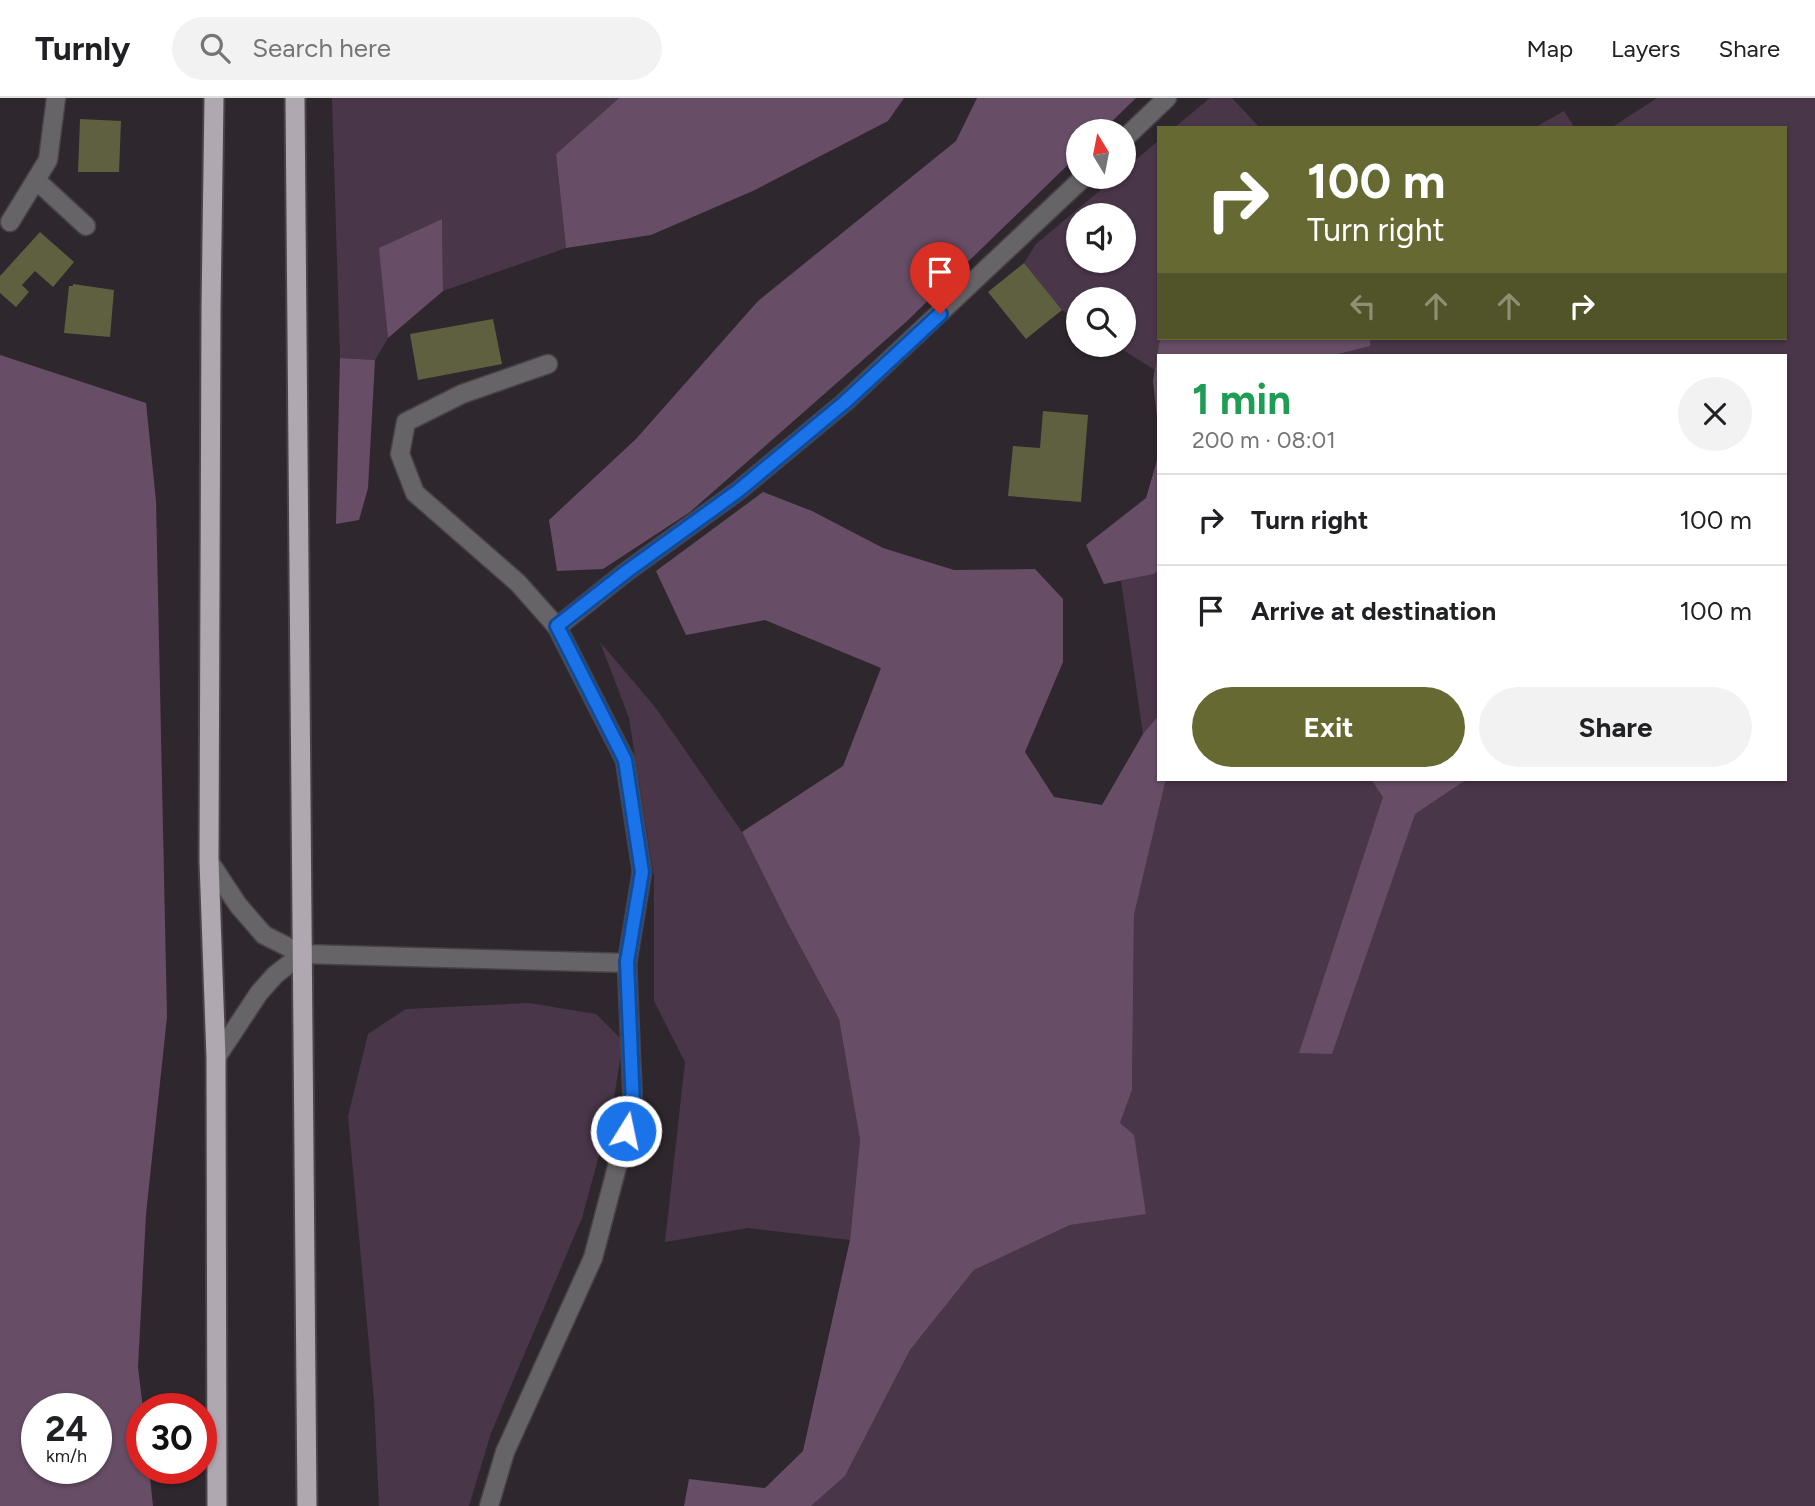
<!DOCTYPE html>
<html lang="en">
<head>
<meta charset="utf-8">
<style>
  body { margin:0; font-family:Figtree,sans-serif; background:#f2f2f2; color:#202124; height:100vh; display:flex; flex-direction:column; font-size:26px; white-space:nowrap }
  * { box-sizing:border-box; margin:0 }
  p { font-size:23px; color:#757577 }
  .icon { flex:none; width:38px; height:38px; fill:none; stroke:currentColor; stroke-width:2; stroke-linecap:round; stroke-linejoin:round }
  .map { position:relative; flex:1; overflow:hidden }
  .drawer { position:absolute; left:1157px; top:256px; width:630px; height:427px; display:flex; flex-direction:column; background:#fff; border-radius:0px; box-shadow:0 2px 5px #0004 }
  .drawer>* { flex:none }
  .hud { position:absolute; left:1157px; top:28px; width:630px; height:214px; border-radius:0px; box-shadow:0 2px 5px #0004; background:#666932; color:#fff; overflow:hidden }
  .needle { width:46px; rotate:350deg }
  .fabs { position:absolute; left:1066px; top:21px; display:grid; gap:14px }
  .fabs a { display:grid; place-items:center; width:70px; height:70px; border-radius:50%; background:#fff; box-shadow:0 2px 5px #0004; font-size:35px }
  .speed { position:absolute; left:21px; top:1295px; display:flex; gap:14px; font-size:35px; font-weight:700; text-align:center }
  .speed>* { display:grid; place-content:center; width:91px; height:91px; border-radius:50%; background:#fff; box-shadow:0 2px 5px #0004; line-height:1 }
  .speed small { font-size:18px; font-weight:400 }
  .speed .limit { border:10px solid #d22; background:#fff; color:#111 }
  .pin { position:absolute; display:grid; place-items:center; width:60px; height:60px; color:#fff; margin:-72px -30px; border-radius:50% 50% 50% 0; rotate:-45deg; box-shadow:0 0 7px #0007 }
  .pin .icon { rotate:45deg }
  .me { position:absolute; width:77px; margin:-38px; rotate:10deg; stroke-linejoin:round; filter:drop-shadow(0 0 5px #0008) }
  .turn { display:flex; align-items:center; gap:24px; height:147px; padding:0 35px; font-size:32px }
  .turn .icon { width:91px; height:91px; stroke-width:2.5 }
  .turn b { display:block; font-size:49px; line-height:60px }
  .lanes { display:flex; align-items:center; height:66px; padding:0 35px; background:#0003; justify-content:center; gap:35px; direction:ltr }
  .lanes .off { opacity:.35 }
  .round { display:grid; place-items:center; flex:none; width:74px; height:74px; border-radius:37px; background:#f2f2f2 }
  .head { display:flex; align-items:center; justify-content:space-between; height:119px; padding:0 35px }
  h1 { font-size:42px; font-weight:700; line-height:52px; color:#1e9e55 }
  .primary-button { display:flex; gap:14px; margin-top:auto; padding:14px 35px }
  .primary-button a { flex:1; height:80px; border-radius:42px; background:#666932; color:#fff; font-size:28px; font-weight:700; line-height:80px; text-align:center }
  .primary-button a+a { background:#f2f2f2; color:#202124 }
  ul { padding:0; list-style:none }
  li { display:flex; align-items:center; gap:21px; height:91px; padding:0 35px; border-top:2px solid #e0e0e0 }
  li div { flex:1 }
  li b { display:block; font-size:26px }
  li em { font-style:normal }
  header { display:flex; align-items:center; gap:42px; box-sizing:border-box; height:98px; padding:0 35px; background:#fff; border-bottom:2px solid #e0e0e0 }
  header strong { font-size:33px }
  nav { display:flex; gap:38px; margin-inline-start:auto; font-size:24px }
  .search { width:490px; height:63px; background:#f2f2f2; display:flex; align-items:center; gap:18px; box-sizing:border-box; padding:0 24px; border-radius:38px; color:#757577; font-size:26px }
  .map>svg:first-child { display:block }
</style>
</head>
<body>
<header>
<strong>Turnly</strong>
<div class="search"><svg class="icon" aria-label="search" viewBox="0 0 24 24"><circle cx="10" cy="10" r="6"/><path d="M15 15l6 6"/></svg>Search here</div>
<nav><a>Map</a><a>Layers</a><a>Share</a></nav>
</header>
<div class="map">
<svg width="1815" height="1408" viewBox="0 0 1815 1408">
  <rect width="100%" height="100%" fill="#2f272e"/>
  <!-- green -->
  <g fill="#4a3649" fill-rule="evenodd">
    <path d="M 332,0 L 619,0 L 556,56 L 566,150 L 443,193 L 442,121 L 380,150 L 388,240 L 375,262 L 340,260 Z"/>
    <path d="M 1210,0 L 1232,0 L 1260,30 L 1174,30 Z"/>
    <path d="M 1657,0 L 1815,0 L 1815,1408 L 811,1408 L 845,1378 L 910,1252 L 974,1172 L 1070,1127 L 1146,1115 L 1120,1025 L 1132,991 L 1134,817 L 1165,685 L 1168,681 L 1785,681 L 1785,257 L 1335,257 L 1370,248 L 1371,240 L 1785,240 L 1785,30 L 1611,30 Z"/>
    <path d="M 1564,13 L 1575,30 L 1534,30 Z"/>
    <path d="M 1158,43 L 1160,240 L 1155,272 L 1115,247 L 1124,247 L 1124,201 L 1078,201 L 1078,223 L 1062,212 L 1024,165 L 1036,146 L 1116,79 L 1124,79 L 1124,72 ZM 1078,117 L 1124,117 L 1124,163 L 1078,163 Z"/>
    <path d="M 1158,473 L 1158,618 L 1143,636 L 1121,483 L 1154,476 Z"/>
    <path d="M 600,544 L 655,609 L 742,734 L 786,822 L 839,921 L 860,1042 L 850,1142 L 748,1130 L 665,1144 L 685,964 L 654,903 L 654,779 L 629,620 Z"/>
    <path d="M 529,905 L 596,916 L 623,943 L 613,1006 L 582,1120 L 491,1335 L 469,1408 L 379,1408 L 374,1302 L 348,1018 L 368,936 L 406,911 Z"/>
  </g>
  <!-- forest -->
  <g fill="#674e66" fill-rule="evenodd">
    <path d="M 619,0 L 904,0 L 888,23 L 755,92 L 651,137 L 566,150 L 556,56 Z"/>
    <path d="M 977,0 L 1136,0 L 1102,33 L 1078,33 L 1078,57 L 906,224 L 690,414 L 603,471 L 557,473 L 549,422 L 636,341 L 758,203 L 956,43 Z"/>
    <path d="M 442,121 L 443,193 L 388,240 L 379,150 Z"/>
    <path d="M 1160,240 L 1371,240 L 1370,248 L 1335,257 L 1158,257 L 1158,328 L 1153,283 Z"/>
    <path d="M 0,257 L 146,305 L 156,403 L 167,919 L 146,1116 L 138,1269 L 143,1311 L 142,1370 L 149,1370 L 153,1408 L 0,1408 ZM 37,1311 L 96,1311 L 96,1370 L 37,1370 Z"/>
    <path d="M 340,260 L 375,262 L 368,390 L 359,422 L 336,426 Z"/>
    <path d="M 1158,359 L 1158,473 L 1154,476 L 1104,486 L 1086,447 L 1146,400 Z"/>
    <path d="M 763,394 L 812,413 L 883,450 L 954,472 L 1035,471 L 1063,501 L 1063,564 L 1025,654 L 1054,699 L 1102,707 L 1143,636 L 1158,618 L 1158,681 L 1168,681 L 1165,685 L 1134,817 L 1132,992 L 1120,1025 L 1134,1037 L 1146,1116 L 1070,1127 L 974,1172 L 910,1252 L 845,1378 L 811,1408 L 684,1408 L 689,1381 L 765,1390 L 803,1353 L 850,1142 L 860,1042 L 839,921 L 786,822 L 742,734 L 843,668 L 881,570 L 765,522 L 686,537 L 656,473 Z"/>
    <path d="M 1371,681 L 1467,681 L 1415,716 L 1332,956 L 1299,955 L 1383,699 Z"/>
  </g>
  <!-- building -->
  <g fill="#5e603f">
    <path d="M 80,21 L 121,23 L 119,74 L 78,74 Z"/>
    <path d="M 40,134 L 74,164 L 53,189 L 35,173 L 22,187 L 29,194 L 16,209 L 0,195 L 0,178 Z"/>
    <path d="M 1024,165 L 1062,212 L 1026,241 L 988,194 Z"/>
    <path d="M 73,186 L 114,192 L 110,239 L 64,235 L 69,188 L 73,188 Z"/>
    <path d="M 493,221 L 502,266 L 418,282 L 410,236 Z"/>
    <path d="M 1043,313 L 1088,317 L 1081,404 L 1008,398 L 1013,348 L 1040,350 Z"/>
  </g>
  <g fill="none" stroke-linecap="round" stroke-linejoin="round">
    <defs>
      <g id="service">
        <path d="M 1124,41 L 1167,0"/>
        <path d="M 548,266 L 462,296 L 406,324 L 400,356 L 415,395 L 518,485 L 557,529 L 626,474 L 738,393 L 845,304 L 1084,79"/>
      </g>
      <g id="minor">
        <path d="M 36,82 L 86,128"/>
        <path d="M 10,124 L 48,62 L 56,0"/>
        <path d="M 209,763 L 238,807 L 264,837 L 302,856 L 627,865"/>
        <path d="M 216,960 L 259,895 L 275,877 L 302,856"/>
        <path d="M 489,1408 L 505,1354 L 593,1160 L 633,1008 L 627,865 L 642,774 L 625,662 L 557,529"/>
      </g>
      <g id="trunk">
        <path d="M 214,0 L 211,211 L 209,763 L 216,960 L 217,1408"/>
        <path d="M 295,0 L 307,1408"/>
      </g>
    </defs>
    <!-- service casing -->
    <use href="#service" stroke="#494248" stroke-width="21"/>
    <!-- minor casing -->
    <use href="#minor" stroke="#494248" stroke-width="21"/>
    <!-- trunk casing -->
    <use href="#trunk" stroke="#494248" stroke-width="23"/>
    <!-- service -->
    <use href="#service" stroke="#676467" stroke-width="18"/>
    <!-- minor -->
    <use href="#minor" stroke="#676467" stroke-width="18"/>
    <!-- trunk -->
    <use href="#trunk" stroke="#b0a8b0" stroke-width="19"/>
  </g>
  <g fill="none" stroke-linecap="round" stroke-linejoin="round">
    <defs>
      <path id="route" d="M 626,1033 L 633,1008 L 627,864 L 642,774 L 625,662 L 557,528 L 626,474 L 738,393 L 845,304 L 940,216"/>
    </defs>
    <!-- route casing -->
    <use href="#route" stroke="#114b97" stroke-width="18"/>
    <!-- route -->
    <use href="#route" stroke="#1a73e8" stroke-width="12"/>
  </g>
</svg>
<div class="fabs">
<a><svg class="needle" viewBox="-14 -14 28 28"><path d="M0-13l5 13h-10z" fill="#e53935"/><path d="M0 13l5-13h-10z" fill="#757577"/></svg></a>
<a><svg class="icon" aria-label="sound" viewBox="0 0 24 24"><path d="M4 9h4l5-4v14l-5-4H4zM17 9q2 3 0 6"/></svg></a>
<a><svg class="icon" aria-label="search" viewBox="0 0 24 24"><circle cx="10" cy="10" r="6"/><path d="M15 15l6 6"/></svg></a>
</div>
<div class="speed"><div>24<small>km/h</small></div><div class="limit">30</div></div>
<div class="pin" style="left:940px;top:216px;background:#d93025"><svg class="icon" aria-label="arrive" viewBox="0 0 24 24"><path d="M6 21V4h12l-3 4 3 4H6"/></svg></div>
<svg class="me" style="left:626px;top:1033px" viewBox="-20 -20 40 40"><circle r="17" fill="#1a73e8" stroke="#fff" stroke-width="3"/><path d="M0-11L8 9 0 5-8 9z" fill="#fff"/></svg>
<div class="hud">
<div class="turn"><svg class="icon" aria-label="right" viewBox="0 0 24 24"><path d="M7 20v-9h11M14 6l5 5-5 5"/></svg><div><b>100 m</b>Turn right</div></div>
<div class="lanes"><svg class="icon off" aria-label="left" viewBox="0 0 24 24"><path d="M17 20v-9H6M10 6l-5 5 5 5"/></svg><svg class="icon off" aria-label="ahead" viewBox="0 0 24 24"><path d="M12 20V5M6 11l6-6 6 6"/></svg><svg class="icon off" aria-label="ahead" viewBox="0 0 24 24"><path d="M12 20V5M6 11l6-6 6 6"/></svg><svg class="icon" aria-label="right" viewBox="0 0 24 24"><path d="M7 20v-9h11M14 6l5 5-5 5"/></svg></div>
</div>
<section class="drawer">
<div class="head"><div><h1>1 min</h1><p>200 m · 08:01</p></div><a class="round"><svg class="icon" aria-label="close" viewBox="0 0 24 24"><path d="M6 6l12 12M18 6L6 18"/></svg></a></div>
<ul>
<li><svg class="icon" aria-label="right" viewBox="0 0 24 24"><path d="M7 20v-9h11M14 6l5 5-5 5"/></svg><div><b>Turn right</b></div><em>100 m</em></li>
<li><svg class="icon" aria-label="arrive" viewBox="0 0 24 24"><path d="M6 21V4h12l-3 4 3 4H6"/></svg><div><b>Arrive at destination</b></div><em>100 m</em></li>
</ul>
<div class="primary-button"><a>Exit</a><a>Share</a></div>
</section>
</div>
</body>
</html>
